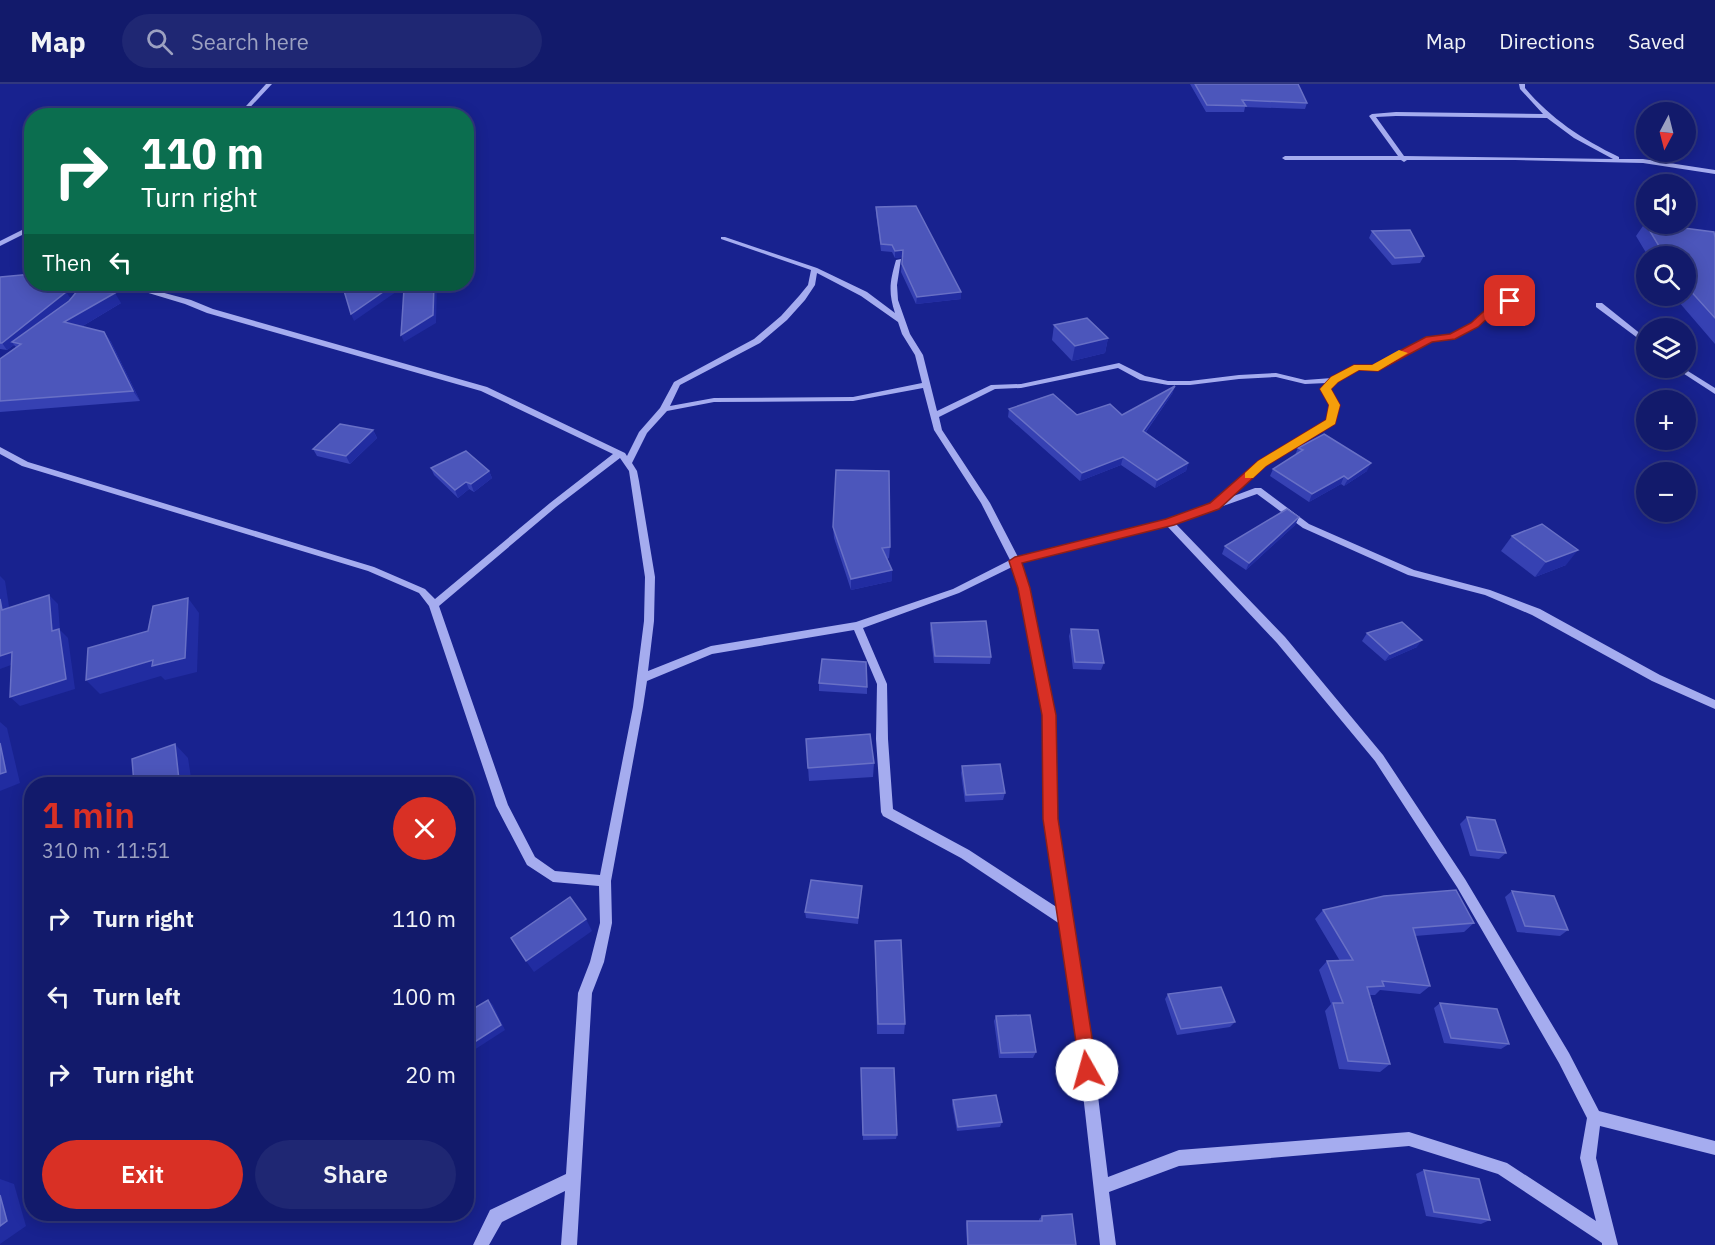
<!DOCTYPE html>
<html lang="en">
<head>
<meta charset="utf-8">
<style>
  body { margin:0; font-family:"IBM Plex Sans",sans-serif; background:#1f2773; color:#f1f3f6; height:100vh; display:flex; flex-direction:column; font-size:22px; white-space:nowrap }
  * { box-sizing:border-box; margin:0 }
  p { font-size:20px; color:#9ca1c1 }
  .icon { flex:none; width:33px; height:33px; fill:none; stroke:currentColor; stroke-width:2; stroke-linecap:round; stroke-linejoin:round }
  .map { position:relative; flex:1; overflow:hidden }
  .drawer { position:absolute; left:24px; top:693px; width:450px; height:444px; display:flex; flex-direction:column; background:#121a6b; border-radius:24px; box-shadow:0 3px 15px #0003,0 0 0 2px #31387e }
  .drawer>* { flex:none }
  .banner { position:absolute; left:24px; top:24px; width:450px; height:183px; border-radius:24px; box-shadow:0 3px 15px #0003,0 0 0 2px #31387e; background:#0b6e4f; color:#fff; overflow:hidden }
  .needle { width:39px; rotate:187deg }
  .buttons { position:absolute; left:1636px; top:18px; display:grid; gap:12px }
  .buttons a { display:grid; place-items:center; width:60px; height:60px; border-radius:50%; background:#121a6b; box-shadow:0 3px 15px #0003,0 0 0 2px #31387e; font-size:30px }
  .pin { position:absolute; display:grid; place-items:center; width:51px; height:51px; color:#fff; margin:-26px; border-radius:12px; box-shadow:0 3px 9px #0006 }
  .me { position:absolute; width:66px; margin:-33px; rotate:353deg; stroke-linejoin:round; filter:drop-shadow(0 0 4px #0008) }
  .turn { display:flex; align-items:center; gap:21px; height:126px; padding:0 18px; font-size:27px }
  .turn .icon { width:78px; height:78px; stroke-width:2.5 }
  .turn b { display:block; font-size:42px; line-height:51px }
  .then { display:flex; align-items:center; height:57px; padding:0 18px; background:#0003; gap:12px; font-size:22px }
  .round { display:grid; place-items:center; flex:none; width:63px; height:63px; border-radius:32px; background:#1f2773 }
  .headline { display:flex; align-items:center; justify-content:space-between; height:102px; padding:0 18px }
  h1 { font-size:36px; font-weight:600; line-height:45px; color:#d93025 }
  .action { display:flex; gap:12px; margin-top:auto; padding:12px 18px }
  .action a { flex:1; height:69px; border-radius:36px; background:#d93025; color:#fff; font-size:24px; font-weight:600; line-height:69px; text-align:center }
  .action a+a { background:#1f2773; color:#f1f3f6 }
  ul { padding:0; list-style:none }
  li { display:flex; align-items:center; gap:18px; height:78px; padding:0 18px }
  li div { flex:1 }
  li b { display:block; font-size:22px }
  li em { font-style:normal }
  header { display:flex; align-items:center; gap:36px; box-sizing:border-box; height:84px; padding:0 30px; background:#121a6b; border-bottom:2px solid #31387e }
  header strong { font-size:28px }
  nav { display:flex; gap:33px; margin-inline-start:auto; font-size:21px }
  .search { width:420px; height:54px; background:#1f2773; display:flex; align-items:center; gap:15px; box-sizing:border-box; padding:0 21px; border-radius:33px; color:#9ca1c1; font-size:22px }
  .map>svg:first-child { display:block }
</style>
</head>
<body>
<header>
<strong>Map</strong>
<div class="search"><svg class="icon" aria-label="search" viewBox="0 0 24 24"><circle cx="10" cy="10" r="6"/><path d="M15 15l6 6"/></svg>Search here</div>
<nav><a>Map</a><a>Directions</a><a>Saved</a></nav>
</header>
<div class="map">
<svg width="1715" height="1161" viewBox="0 0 1715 1161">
  <rect width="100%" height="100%" fill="#18228f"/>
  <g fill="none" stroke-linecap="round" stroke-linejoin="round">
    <!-- minor -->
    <g fill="#a5acef" fill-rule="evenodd">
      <path d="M 266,0 L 272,0 L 242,32 L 237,32 Z"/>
      <path d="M 1519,0 L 1525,0 L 1525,4 C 1551,35 1582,55 1619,73 L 1619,75 L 1643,75 L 1715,86 L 1715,90 L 1643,79 L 1515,76 L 1407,76 L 1404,78 L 1401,76 L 1285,76 L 1282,74 L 1285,72 L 1398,72 L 1369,32 L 1372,30 L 1396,28 L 1543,30 L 1520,5 ZM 1396,32 L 1547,34 L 1574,54 L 1613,75 L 1404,72 L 1376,33 Z"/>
      <path d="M 32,141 L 32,146 L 0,162 L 0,157 Z"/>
      <path d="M 721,153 L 725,153 L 817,184 L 867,208 L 895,229 C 888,208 890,197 896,176 L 901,175 L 897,201 L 898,216 L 910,250 L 923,271 L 937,327 L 991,301 L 1021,300 L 1119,279 L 1145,292 L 1168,297 L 1190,297 L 1239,291 L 1276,289 L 1305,296 L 1332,294 L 1354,281 L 1373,283 L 1427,253 L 1450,250 L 1471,239 L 1493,219 L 1513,215 L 1513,219 L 1499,223 L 1477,243 L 1455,254 L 1432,257 L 1377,287 L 1358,285 L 1337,298 L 1329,305 L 1338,321 L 1334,339 L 1265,382 L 1231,413 L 1255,404 L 1261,404 L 1309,440 L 1414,486 L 1490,506 L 1540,525 L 1660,591 L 1715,616 L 1715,625 L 1652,597 L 1532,531 L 1485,511 L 1408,491 L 1303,444 L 1257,410 L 1175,439 L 1285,553 L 1383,671 L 1465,795 L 1569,969 L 1599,1027 L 1715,1057 L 1715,1071 L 1600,1042 L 1596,1074 L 1618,1161 L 1602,1161 L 1602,1159 L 1498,1090 L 1409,1062 L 1179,1082 L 1109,1108 L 1116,1161 L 1100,1161 L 1075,939 L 1060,840 L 961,774 L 883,732 L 881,728 L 876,655 L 877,600 L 854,546 L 712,570 L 647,597 L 643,623 L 611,797 L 612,839 L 604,878 L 592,909 L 577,1161 L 561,1161 L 565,1107 L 502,1138 L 489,1161 L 473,1161 L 490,1126 L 566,1090 L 578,909 L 590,878 L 600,839 L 599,802 L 553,798 L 527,781 L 496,722 L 429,522 L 419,509 L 368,487 L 22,382 L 0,370 L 0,363 L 28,378 L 374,483 L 425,505 L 435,515 L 550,419 L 613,370 L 481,307 L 207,229 L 185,220 L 122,201 L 121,200 L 130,200 L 191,216 L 213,225 L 487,303 L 625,369 L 627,372 L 639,348 L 660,324 L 674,298 L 754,255 L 781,232 L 799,212 L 808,201 L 811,186 L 721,155 ZM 817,189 L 861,212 L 898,238 L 902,250 L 915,271 L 922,299 L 853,313 L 714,314 L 670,322 L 680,301 L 760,259 L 787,236 L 805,216 L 815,201 ZM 1118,284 L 1140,296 L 1168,301 L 1190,301 L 1239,295 L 1276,293 L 1305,300 L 1327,299 L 1321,305 L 1330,321 L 1327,336 L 1259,378 L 1215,418 L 1167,436 L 1018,473 L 990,419 L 942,346 L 939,333 L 995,305 L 1021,304 ZM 923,304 L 934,346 L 981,419 L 1010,476 L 953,505 L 856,538 L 711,562 L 648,587 L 654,537 L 655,493 L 639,397 L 637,387 L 632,379 L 647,349 L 667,327 L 714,318 L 853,317 ZM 620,374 L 629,387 L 645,493 L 644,537 L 633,623 L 600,791 L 555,787 L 535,773 L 508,721 L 439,522 L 556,423 ZM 1167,442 L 1277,559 L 1375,677 L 1457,803 L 1559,979 L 1587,1034 L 1580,1074 L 1596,1137 L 1507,1079 L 1409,1048 L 1179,1066 L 1108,1093 L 1089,939 L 1056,735 L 1054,631 L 1029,504 L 1020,479 ZM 1012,483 L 1019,504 L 1044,631 L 1044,735 L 1058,824 L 969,766 L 893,725 L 888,655 L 887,600 L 863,544 L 959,509 Z"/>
      <path d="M 89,200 L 95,200 L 80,218 L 74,218 L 74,214 Z"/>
      <path d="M 1596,219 L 1602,219 L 1647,255 L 1647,261 L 1596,223 Z"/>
      <path d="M 1675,284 L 1683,284 L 1715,304 L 1715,310 Z"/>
    </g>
  </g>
  <!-- wall -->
  <g fill="#3641b3">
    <path d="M 1190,0 L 1298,0 L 1307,19 L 1305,25 L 1245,23 L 1244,28 L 1206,28 Z"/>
    <path d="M 876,123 L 961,208 L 961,215 L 916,220 L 901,188 L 902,173 L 895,174 L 892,168 L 881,167 L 876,130 Z"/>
    <path d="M 1645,139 L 1715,154 L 1715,260 L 1678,217 L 1665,214 L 1664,212 L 1686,212 L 1686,172 L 1648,172 L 1636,152 Z"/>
    <path d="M 1372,147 L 1424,172 L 1420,179 L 1392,181 L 1369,154 Z"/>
    <path d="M 0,193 L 32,200 L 57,200 L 50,206 L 71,214 L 121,219 L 81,243 L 104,248 L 111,258 L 140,317 L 0,328 L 0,276 L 16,263 L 14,261 L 7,266 L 0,265 Z"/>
    <path d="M 1054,241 L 1108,254 L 1105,269 L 1072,277 L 1052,256 Z"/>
    <path d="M 1175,302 L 1172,310 L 1146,348 L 1188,379 L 1186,387 L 1155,404 L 1121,381 L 1080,397 L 1008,333 L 1009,325 L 1077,331 L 1122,331 Z"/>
    <path d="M 373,346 L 377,354 L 350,380 L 317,372 L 313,365 Z"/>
    <path d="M 1298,364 L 1367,387 L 1344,402 L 1341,400 L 1309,418 L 1270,392 L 1273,385 L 1295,371 Z"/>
    <path d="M 431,384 L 489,387 L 492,394 L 474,408 L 469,405 L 458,414 L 434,391 Z"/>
    <path d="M 1299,433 L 1295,441 L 1246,486 L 1222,470 L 1225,462 Z"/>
    <path d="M 833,443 L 890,463 L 889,474 L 887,475 L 892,497 L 851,506 L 834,454 Z"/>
    <path d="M 1512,452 L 1566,481 L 1535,493 L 1501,467 Z"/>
    <path d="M 931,539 L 991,573 L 990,580 L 934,579 L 930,546 Z"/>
    <path d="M 1071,545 L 1104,579 L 1101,586 L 1073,585 L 1069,552 Z"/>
    <path d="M 1367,549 L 1417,563 L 1385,577 L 1362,557 Z"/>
    <path d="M 819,599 L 867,603 L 867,610 L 819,607 Z"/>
    <path d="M 806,655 L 874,679 L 873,693 L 809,697 Z"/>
    <path d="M 962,682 L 1005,709 L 1003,716 L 965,718 L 961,689 Z"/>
    <path d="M 1467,733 L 1506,769 L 1499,775 L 1470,772 L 1460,740 Z"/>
    <path d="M 862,802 L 858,840 L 806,834 L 805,828 Z"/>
    <path d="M 1512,807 L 1568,846 L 1560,852 L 1517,848 L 1505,813 Z"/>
    <path d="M 1323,826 L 1474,839 L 1464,848 L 1415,852 L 1430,902 L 1420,910 L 1380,906 L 1375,911 L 1370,911 L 1390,980 L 1380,988 L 1339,985 L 1325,927 L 1331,920 L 1319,886 L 1327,877 L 1340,877 L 1315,835 Z"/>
    <path d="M 875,857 L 905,940 L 904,950 L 877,950 Z"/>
    <path d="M 1168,910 L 1235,938 L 1230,943 L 1177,951 L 1165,915 Z"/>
    <path d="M 1440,919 L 1509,960 L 1501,965 L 1444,959 L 1434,924 Z"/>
    <path d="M 996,932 L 1036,968 L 1033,974 L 999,974 L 994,937 Z"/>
    <path d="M 861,984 L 897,1051 L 896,1055 L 863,1056 Z"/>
    <path d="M 953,1016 L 1002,1038 L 1000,1043 L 957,1047 L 952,1020 Z"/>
    <path d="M 1424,1086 L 1490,1136 L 1481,1140 L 1426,1132 L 1416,1090 Z"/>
    <path d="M 1042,1132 L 1076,1161 L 967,1161 L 966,1140 L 967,1137 L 1039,1137 L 1039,1135 Z"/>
  </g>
  <!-- shaded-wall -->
  <g fill="#212ca1">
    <path d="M 903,166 L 903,173 L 895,174 L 895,167 Z"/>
    <path d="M 44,200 L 57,200 L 43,212 L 38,205 Z"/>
    <path d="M 434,200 L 437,200 L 436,239 L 404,258 L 401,251 Z"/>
    <path d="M 393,201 L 396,208 L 354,237 L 351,230 Z"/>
    <path d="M 66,208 L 71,215 L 12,258 L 14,261 L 7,266 L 2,259 Z"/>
    <path d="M 961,208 L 961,215 L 916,220 L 917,213 Z"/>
    <path d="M 115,209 L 121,219 L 71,249 L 64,238 Z"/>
    <path d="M 104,248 L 111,258 L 140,317 L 133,307 Z"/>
    <path d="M 1108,254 L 1105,269 L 1072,277 L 1075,262 Z"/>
    <path d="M 1175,302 L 1172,310 L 1141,354 L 1143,347 Z"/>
    <path d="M 373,346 L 377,354 L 350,380 L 346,372 Z"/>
    <path d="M 1123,373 L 1121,381 L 1080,397 L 1082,389 Z"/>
    <path d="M 1188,379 L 1186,387 L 1155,404 L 1157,396 Z"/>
    <path d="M 1371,379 L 1367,387 L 1344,402 L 1348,395 Z"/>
    <path d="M 489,387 L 492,394 L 474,408 L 471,400 Z"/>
    <path d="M 1344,392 L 1341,400 L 1309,418 L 1312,410 Z"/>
    <path d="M 466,398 L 469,405 L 458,414 L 455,406 Z"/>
    <path d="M 1299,433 L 1295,441 L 1246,486 L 1249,479 Z"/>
    <path d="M 1578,466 L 1566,481 L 1535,493 L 1546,478 Z"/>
    <path d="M 892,486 L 892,497 L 851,506 L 851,495 Z"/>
    <path d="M 0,492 L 5,497 L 11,535 L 2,526 L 0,515 Z"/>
    <path d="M 49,511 L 58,520 L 60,546 L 68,554 L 75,605 L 20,622 L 10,613 L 52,547 Z"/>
    <path d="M 188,514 L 199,529 L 197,588 L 165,596 L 161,592 L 100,610 L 86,596 L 153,576 Z"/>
    <path d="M 1422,556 L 1417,563 L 1385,577 L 1390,570 Z"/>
    <path d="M 12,568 L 22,577 L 0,585 L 0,572 Z"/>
    <path d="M 0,638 L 7,644 L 20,699 L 0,707 Z"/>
    <path d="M 175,660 L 188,674 L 192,700 L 166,700 Z"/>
    <path d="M 586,835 L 592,847 L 534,888 L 526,877 Z"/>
    <path d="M 488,916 L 493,921 L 505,946 L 474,966 L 470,961 Z"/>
    <path d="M 0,1095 L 14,1100 L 26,1142 L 0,1160 Z"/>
  </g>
  <!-- building -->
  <g fill="#4c56bb" stroke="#6870c6" stroke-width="1.5">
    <path d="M 1195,0 L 1298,0 L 1307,19 L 1242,16 L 1246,22 L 1207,21 Z"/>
    <path d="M 916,122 L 961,208 L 917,213 L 902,180 L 903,166 L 895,167 L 892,161 L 881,160 L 876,123 Z"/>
    <path d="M 1645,139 L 1714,148 L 1715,154 L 1715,234 L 1687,203 L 1686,203 L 1686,172 L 1665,172 Z"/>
    <path d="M 1410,146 L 1424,172 L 1395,174 L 1372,147 Z"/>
    <path d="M 32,190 L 32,200 L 44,200 L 38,205 L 66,208 L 2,259 L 0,259 L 0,193 Z"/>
    <path d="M 342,200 L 381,200 L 393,201 L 351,230 Z"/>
    <path d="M 413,200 L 434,200 L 433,231 L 401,251 L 404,205 Z"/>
    <path d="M 78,206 L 115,209 L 64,238 L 104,248 L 133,307 L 0,317 L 0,275 L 21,260 L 12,258 L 69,217 Z"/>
    <path d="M 1087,234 L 1108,254 L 1075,262 L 1054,241 Z"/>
    <path d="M 1175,302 L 1143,347 L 1188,379 L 1157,396 L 1123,373 L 1082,389 L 1009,325 L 1053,310 L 1077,331 L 1110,320 L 1122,331 Z"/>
    <path d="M 340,340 L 373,346 L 346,372 L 313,365 Z"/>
    <path d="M 1324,350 L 1371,379 L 1348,395 L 1344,392 L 1312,410 L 1273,385 L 1303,366 L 1298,364 Z"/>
    <path d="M 466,367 L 489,387 L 471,400 L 466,398 L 455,406 L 431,384 Z"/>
    <path d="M 836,386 L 889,387 L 890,463 L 882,464 L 892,486 L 851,495 L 833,443 Z"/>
    <path d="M 1287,425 L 1299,433 L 1249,479 L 1225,462 Z"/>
    <path d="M 1542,440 L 1578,466 L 1546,478 L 1512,452 Z"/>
    <path d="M 49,511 L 52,547 L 59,545 L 66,595 L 10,613 L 12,568 L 0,572 L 0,515 L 2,526 Z"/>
    <path d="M 188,514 L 185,574 L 152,582 L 153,576 L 86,596 L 88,564 L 148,547 L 153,522 Z"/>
    <path d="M 986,537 L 991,573 L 935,572 L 931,539 Z"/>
    <path d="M 1402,538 L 1422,556 L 1390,570 L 1367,549 Z"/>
    <path d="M 1071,545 L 1098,546 L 1104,579 L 1075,578 Z"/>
    <path d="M 822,575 L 866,578 L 867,603 L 819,599 Z"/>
    <path d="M 870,650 L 874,679 L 808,684 L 806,655 Z"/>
    <path d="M 0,659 L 6,688 L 0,690 Z"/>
    <path d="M 175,660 L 179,696 L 166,700 L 134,700 L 132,675 Z"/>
    <path d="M 1000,680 L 1005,709 L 966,711 L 962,682 Z"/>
    <path d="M 1467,733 L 1495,736 L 1506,769 L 1477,766 Z"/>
    <path d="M 811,796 L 862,802 L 858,834 L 805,828 Z"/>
    <path d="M 1456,806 L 1474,839 L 1413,844 L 1430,902 L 1382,897 L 1384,902 L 1367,903 L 1390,980 L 1348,977 L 1333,919 L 1343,919 L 1327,877 L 1353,876 L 1323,826 L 1384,812 Z"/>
    <path d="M 1512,807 L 1554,812 L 1568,846 L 1525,842 Z"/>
    <path d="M 570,813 L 586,835 L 526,877 L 511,854 Z"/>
    <path d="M 901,856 L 905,940 L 878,940 L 875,857 Z"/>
    <path d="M 1221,903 L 1235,938 L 1181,945 L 1168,910 Z"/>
    <path d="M 488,916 L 501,941 L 470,961 L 466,954 L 466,929 Z"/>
    <path d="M 1440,919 L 1497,925 L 1509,960 L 1451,954 Z"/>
    <path d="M 1030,931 L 1036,968 L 1001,969 L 996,932 Z"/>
    <path d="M 861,984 L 894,984 L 897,1051 L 863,1051 Z"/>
    <path d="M 996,1011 L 1002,1038 L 958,1043 L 953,1016 Z"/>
    <path d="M 1424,1086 L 1479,1095 L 1490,1136 L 1434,1128 Z"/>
    <path d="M 0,1111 L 7,1137 L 0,1142 Z"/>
    <path d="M 1072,1130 L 1076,1161 L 968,1161 L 967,1137 L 1042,1137 L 1042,1132 Z"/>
  </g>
  <!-- route -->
  <path fill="#d93025" stroke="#8d1f18" stroke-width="1.5" d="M 1510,214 L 1514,217 L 1500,223 L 1478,243 L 1455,255 L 1432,258 L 1378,287 L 1359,286 L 1338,298 L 1331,305 L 1340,321 L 1335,340 L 1266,382 L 1219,425 L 1174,441 L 1022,479 L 1030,504 L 1056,631 L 1058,735 L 1097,986 L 1094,992 L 1087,995 L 1081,992 L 1043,735 L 1042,631 L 1018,504 L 1009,477 L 1015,473 L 1166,435 L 1210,419 L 1258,377 L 1326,336 L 1329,321 L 1320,305 L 1331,293 L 1354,281 L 1373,281 L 1426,253 L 1450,250 L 1471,239 L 1493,219 Z"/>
  <!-- slow -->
  <path fill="#f59e0b" d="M 1399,266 L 1408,269 L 1378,287 L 1359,286 L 1338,298 L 1331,305 L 1340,321 L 1335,340 L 1266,382 L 1253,394 L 1245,394 L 1245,389 L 1258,377 L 1326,336 L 1329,321 L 1320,305 L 1331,293 L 1354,281 L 1372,281 Z"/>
</svg>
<div class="buttons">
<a><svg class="needle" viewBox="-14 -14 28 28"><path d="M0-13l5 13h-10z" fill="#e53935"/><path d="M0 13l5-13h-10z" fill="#9ca1c1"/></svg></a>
<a><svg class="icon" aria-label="sound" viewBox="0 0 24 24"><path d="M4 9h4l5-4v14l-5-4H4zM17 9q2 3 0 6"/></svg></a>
<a><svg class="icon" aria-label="search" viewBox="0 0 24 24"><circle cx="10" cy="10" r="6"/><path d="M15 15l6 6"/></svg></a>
<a><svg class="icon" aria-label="layers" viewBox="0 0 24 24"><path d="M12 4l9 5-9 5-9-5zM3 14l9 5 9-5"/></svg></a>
<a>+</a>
<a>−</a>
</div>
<div class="pin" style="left:1510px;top:217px;background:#d93025"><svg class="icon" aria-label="arrive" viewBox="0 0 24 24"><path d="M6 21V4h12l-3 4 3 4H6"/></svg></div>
<svg class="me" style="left:1087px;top:986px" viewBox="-20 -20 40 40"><circle r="19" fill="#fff"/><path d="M0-13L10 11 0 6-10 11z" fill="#d93025"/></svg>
<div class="banner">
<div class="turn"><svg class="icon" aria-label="right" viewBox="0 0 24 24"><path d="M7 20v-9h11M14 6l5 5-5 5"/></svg><div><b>110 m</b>Turn right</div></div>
<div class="then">Then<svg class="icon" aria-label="left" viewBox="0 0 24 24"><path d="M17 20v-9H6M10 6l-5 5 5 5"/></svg></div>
</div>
<section class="drawer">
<div class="headline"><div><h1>1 min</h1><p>310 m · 11:51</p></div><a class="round" style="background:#d93025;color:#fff"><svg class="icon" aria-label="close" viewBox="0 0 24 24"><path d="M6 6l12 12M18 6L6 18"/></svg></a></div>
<ul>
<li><svg class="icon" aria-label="right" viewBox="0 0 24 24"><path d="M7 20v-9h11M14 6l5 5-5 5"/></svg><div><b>Turn right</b></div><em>110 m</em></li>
<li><svg class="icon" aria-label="left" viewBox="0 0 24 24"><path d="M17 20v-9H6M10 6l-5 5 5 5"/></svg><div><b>Turn left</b></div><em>100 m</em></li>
<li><svg class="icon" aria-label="right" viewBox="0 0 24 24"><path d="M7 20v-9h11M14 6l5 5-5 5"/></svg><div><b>Turn right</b></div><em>20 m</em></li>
</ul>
<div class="action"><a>Exit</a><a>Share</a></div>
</section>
</div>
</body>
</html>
